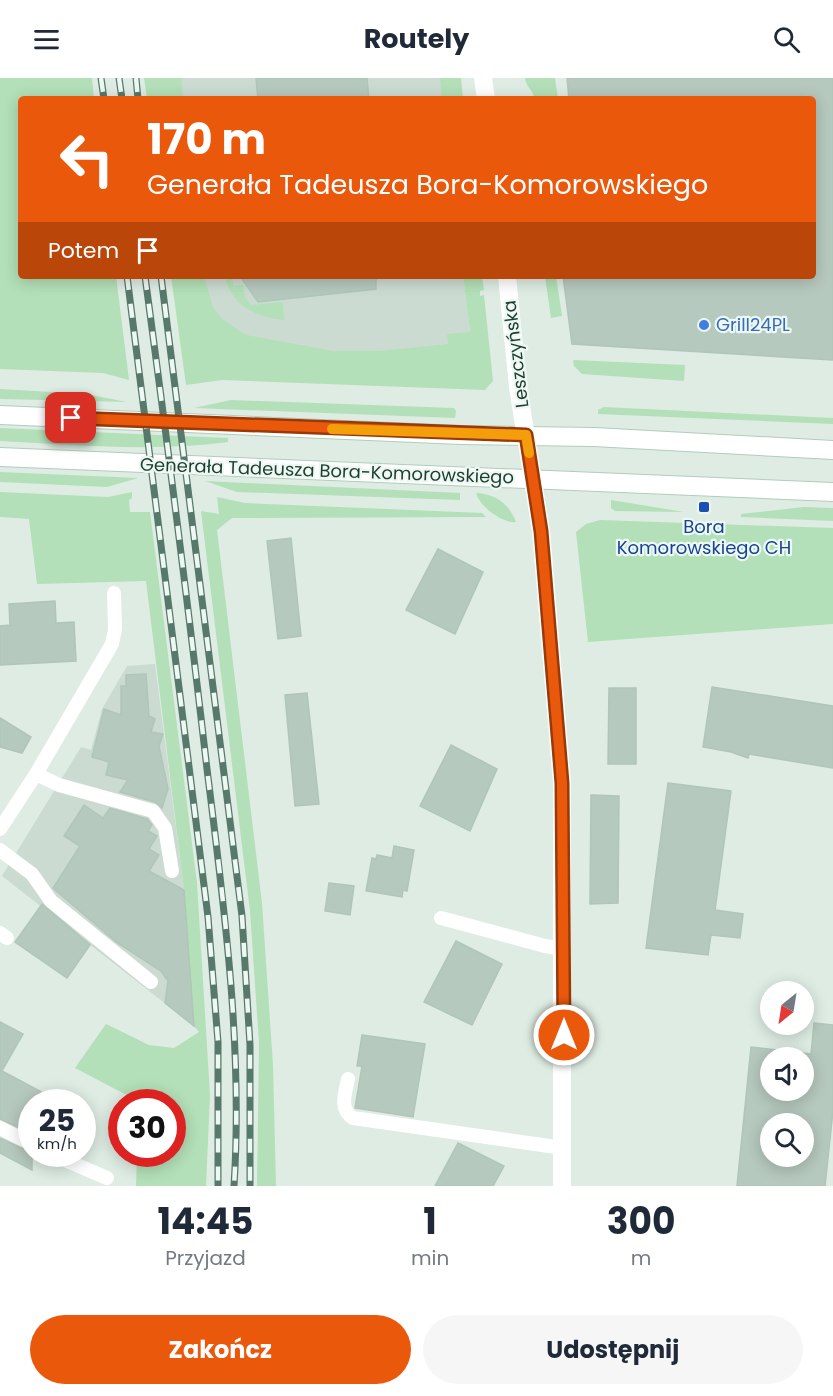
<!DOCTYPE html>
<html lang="pl">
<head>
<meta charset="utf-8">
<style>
  body { margin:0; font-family:Poppins,sans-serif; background:#f6f6f7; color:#1f2937; height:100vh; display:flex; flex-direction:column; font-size:22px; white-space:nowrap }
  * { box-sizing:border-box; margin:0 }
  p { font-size:20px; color:#747a83 }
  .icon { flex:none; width:33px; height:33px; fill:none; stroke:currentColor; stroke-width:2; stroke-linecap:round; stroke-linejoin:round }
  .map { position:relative; height:1108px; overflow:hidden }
  .details { display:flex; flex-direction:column; background:#fff; flex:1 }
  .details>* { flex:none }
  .hud { position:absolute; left:18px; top:18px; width:798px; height:183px; border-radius:6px; box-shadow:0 3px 15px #0003; background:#ea580c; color:#fff; overflow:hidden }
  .needle { width:39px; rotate:210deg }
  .tools { position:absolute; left:760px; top:903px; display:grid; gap:12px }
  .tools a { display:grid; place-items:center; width:54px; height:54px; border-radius:50%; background:#fff; box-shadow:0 3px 15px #0003; font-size:30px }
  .speed { position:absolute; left:18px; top:1011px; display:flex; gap:12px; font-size:30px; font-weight:700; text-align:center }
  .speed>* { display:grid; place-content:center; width:78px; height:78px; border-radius:50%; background:#fff; box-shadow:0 3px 15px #0003; line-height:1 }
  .speed small { font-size:15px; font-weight:400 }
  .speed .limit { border:9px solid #d22; background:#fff; color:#111 }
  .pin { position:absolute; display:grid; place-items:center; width:51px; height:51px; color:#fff; margin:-26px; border-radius:12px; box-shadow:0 3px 9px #0006 }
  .me { position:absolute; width:66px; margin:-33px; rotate:0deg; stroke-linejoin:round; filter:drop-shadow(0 0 4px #0008) }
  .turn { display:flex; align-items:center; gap:21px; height:126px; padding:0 30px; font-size:27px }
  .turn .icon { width:78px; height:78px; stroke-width:2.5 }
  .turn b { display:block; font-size:42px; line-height:51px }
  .then { display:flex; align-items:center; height:57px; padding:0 30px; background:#0003; gap:12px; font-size:22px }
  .eta { display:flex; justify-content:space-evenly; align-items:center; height:102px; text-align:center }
  .eta b { font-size:36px; font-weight:700; line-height:42px }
  .action { display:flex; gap:12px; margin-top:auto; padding:12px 30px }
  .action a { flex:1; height:69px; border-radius:36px; background:#ea580c; color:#fff; font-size:24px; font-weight:700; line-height:69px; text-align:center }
  .action a+a { background:#f6f6f7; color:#1f2937 }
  header { display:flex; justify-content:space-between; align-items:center; height:78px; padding:0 30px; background:#fff; font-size:27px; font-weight:700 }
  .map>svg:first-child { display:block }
</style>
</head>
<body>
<header><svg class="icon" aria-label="menu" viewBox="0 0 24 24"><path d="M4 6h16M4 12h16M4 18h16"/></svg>Routely<svg class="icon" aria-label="search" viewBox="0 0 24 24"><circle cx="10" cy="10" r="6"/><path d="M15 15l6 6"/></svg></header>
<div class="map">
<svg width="833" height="1108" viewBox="0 0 833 1108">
  <rect width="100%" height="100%" fill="#deece3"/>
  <!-- built -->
  <g fill="#ccdbd2">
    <path d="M 166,0 L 445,0 L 447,21 L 169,21 Z"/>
    <path d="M 191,198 L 463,198 L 470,254 L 458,286 L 201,271 Z"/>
    <path d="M 155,586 L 184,812 L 194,948 L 2,798 L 81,669 L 91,672 L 102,631 L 127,588 Z"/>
  </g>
  <!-- green -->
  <g fill="#b3e0b8">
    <path d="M 0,0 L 92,0 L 94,21 L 21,21 L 21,198 L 116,198 L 129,302 L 103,295 L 0,291 Z"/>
    <path d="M 144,0 L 181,0 L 183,21 L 147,21 Z"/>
    <path d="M 440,0 L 461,0 L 463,21 L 442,21 Z"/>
    <path d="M 525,0 L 555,0 L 558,21 L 535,21 C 533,12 526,9 525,0 Z"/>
    <path d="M 171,198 L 204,198 L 213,229 L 222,241 L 246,257 L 334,273 L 379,273 L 448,266 L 447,256 L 470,254 L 463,198 L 482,198 L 484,212 L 480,213 L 480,218 L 484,217 L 493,303 L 485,312 L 222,302 L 186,307 Z"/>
    <path d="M 225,198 L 232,198 L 233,208 L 243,207 L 245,219 L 251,227 L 283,224 L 284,242 C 256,239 231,228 225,198 Z"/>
    <path d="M 545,198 L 556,198 L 562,238 L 551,240 Z"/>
    <path d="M 573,282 L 685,287 L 684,303 L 582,296 L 574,288 Z"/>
    <path d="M 0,311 L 86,316 L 127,324 L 0,321 Z"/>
    <path d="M 231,322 L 454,330 L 456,333 L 455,340 L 194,330 Z"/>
    <path d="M 604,329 L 833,340 L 833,346 L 598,336 L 598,332 Z"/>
    <path d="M 0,350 L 228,360 L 228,364 C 153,374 75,367 0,363 Z"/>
    <path d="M 0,394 L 138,400 L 107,409 L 0,404 Z"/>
    <path d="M 205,403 L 460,415 L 460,422 L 237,414 Z"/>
    <path d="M 0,414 L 108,419 L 132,414 L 132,420 L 129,422 L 130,434 L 150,434 L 197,805 L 210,1017 L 206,1108 L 136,1108 L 137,1076 L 172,1076 L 172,1024 L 140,1024 L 75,990 L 106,946 L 149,967 L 174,970 L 199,954 L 194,948 L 184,812 L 146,503 L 37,506 L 29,441 L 0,439 Z"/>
    <path d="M 476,415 C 496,416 509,426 516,444 C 503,446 479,428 476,415 Z"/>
    <path d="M 217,419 L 245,425 L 482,435 L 486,439 L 232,440 L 217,452 L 262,825 L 273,987 L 276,1108 L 257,1108 L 259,965 L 250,833 L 201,433 L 219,436 Z"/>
    <path d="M 611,422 L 684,434 L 615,433 L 611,430 Z"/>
    <path d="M 804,429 L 833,430 L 833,443 L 741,439 L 741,436 Z"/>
    <path d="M 600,442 L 833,450 L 833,546 L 588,564 L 576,454 L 586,446 Z"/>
  </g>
  <!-- building -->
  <g fill="#b6c9be" stroke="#afc6b9" stroke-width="1.5" fill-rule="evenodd">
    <path d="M 256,0 L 367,0 L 369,21 L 258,21 Z"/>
    <path d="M 567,0 L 833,0 L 833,282 L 572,266 L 563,198 L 813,198 L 813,21 L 569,21 Z"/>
    <path d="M 240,198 L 376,198 L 376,211 L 258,224 Z"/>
    <path d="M 291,460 L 301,558 L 278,561 L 267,463 Z"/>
    <path d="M 438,471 L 483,494 L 455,556 L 406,532 Z"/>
    <path d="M 55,523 L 56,545 L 74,544 L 76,583 L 0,587 L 0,548 L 10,547 L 9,526 Z"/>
    <path d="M 146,596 L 149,638 L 155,641 L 151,654 L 163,656 L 159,668 L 168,711 L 162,730 L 155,724 L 120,714 L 128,702 L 106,697 L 109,684 L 92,679 L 104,631 L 121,637 L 121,608 L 126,608 L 126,597 Z"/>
    <path d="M 712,609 L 833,628 L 833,690 L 749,676 L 748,680 L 731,674 L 703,669 Z"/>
    <path d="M 609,610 L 636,610 L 636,686 L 608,686 Z"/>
    <path d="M 307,615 L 319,726 L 295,728 L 285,617 Z"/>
    <path d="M 0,640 L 31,659 L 22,675 L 0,669 Z"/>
    <path d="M 451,667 L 497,691 L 470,753 L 420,728 Z"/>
    <path d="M 668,705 L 731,713 L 715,832 L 743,836 L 740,860 L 711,857 L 708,877 L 646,870 Z"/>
    <path d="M 591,717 L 619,718 L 618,825 L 590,826 Z"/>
    <path d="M 84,727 L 103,740 L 110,730 L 147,741 L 152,747 L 148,753 L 157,758 L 149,771 L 159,777 L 149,793 L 184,812 L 194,948 L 165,925 L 168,903 L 161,893 L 116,864 L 53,810 L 80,768 L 64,758 Z"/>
    <path d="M 394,768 L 414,772 L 407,813 L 403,812 L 402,819 L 366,813 L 372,780 L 376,781 L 377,777 L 392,780 Z"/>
    <path d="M 329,805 L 354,808 L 350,837 L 325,833 Z"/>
    <path d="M 42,826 L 90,867 L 67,900 L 15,864 Z"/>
    <path d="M 456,863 L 502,886 L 472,947 L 424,924 Z"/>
    <path d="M 0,944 L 23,956 L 2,993 L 60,1024 L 32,1024 L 32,1056 L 0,1041 Z"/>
    <path d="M 814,945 L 833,947 L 833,1033 L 825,1108 L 737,1108 L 751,969 L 811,976 ZM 771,980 L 804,980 L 804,1012 L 771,1012 ZM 771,1046 L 804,1046 L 804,1078 L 771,1078 Z"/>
    <path d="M 362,957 L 425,966 L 413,1039 L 355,1030 L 362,988 L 357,988 Z"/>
    <path d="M 0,1060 L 32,1075 L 32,1092 L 0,1075 Z"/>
    <path d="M 458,1065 L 504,1088 L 493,1108 L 435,1108 Z"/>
  </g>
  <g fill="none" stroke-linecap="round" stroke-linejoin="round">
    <defs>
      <g id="secondary">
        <path d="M 0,337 L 461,357 L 594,359 L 833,372"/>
        <path d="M 0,379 L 833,414"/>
      </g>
    </defs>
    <!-- secondary casing -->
    <use href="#secondary" stroke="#b0cdbd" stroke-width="20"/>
    <!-- service -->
    <g stroke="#fff" stroke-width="14">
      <path d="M 36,696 L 59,707 L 153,733 L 165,750 L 172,793"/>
      <path d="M 0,751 L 36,696 L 112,566 L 115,551 L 114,515"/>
      <path d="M 0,772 L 32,796 L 51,823 L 151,904"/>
      <path d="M 441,840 L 545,868 L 564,871"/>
      <path d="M 0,855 L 7,860"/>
      <path d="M 348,1001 C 345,1016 339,1031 353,1040 L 563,1070"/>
      <path d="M 0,1050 L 32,1066"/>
      <path d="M 51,1076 L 107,1100"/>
    </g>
    <!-- minor -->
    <g stroke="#fff" stroke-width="18">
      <path d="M 483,0 L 486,21"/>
      <path d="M 507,198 L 518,309 L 541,453 L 562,705 L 562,1108"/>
    </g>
    <!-- secondary -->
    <use href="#secondary" stroke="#fff" stroke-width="18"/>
    <defs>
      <g id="rail">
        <path d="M 101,0 L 104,21"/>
        <path d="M 119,0 L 122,21"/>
        <path d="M 136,0 L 138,21"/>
        <path d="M 127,198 L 208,839 L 218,964 L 218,1108"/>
        <path d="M 145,198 C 167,362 188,526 207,691 C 224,828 243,969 234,1108"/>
        <path d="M 161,198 L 242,838 L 250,967 L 250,1108"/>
      </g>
    </defs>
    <!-- rail casing -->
    <use href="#rail" stroke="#57796b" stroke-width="7"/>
    <!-- rail -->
    <use href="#rail" stroke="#eef8f2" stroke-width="4.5" stroke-dasharray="14" stroke-linecap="butt"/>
  </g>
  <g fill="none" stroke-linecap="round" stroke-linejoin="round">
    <defs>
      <path id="route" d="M 71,340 L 526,357 L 541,453 L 562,705 L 564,957"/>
    </defs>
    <!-- route casing -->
    <use href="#route" stroke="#983908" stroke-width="15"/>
    <!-- route -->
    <use href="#route" stroke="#ea580c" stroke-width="10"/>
    <!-- slow -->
    <path stroke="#f59e0b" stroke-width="10" d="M 332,351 L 526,357 L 529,375"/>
  </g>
  <!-- markers -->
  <circle fill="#3f7fe0" stroke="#eef8f2" stroke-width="2" cx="704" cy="247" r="6"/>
  <rect fill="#1a4fb4" stroke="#eef8f2" stroke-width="2" x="698" y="423" width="12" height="12" rx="3"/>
  <g text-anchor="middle" stroke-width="4.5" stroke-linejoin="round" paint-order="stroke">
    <!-- shop labels -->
    <g font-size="18" fill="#366cbe" stroke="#eef8f2" text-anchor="start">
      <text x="716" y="253">Grill24PL</text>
    </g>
    <!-- street labels -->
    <g font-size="18" fill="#1d3d2f" stroke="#eef8f2">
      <text transform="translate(516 276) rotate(-97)" y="6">Leszczyńska</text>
      <text transform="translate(327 393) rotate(2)" y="6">Generała Tadeusza Bora-Komorowskiego</text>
    </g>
    <!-- transit labels -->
    <g font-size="18" fill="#164399" stroke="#eef8f2">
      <text x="704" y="455">Bora<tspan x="704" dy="21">Komorowskiego CH</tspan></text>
    </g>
  </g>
</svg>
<div class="tools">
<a><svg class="needle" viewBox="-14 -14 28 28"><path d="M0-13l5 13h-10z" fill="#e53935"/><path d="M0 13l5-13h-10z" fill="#747a83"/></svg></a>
<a><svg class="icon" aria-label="sound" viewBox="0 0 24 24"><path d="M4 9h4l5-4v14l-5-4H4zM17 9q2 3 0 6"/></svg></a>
<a><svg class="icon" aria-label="search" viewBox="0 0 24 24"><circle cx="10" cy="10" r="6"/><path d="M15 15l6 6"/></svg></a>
</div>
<div class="speed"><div>25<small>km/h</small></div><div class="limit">30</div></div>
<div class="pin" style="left:71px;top:340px;background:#d93025"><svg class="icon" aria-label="arrive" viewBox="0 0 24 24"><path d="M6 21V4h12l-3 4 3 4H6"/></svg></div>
<svg class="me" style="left:564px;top:957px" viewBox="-20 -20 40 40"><circle r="17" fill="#ea580c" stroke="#fff" stroke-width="3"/><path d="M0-11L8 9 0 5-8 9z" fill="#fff"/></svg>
<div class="hud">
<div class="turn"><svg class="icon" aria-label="left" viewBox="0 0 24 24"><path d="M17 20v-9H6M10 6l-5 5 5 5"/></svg><div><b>170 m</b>Generała Tadeusza Bora-Komorowskiego</div></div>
<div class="then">Potem<svg class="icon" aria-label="arrive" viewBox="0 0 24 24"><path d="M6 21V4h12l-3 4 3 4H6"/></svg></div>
</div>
</div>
<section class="details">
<div class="eta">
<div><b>14:45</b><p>Przyjazd</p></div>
<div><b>1</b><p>min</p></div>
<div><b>300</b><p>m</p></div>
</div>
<div class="action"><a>Zakończ</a><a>Udostępnij</a></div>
</section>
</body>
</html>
